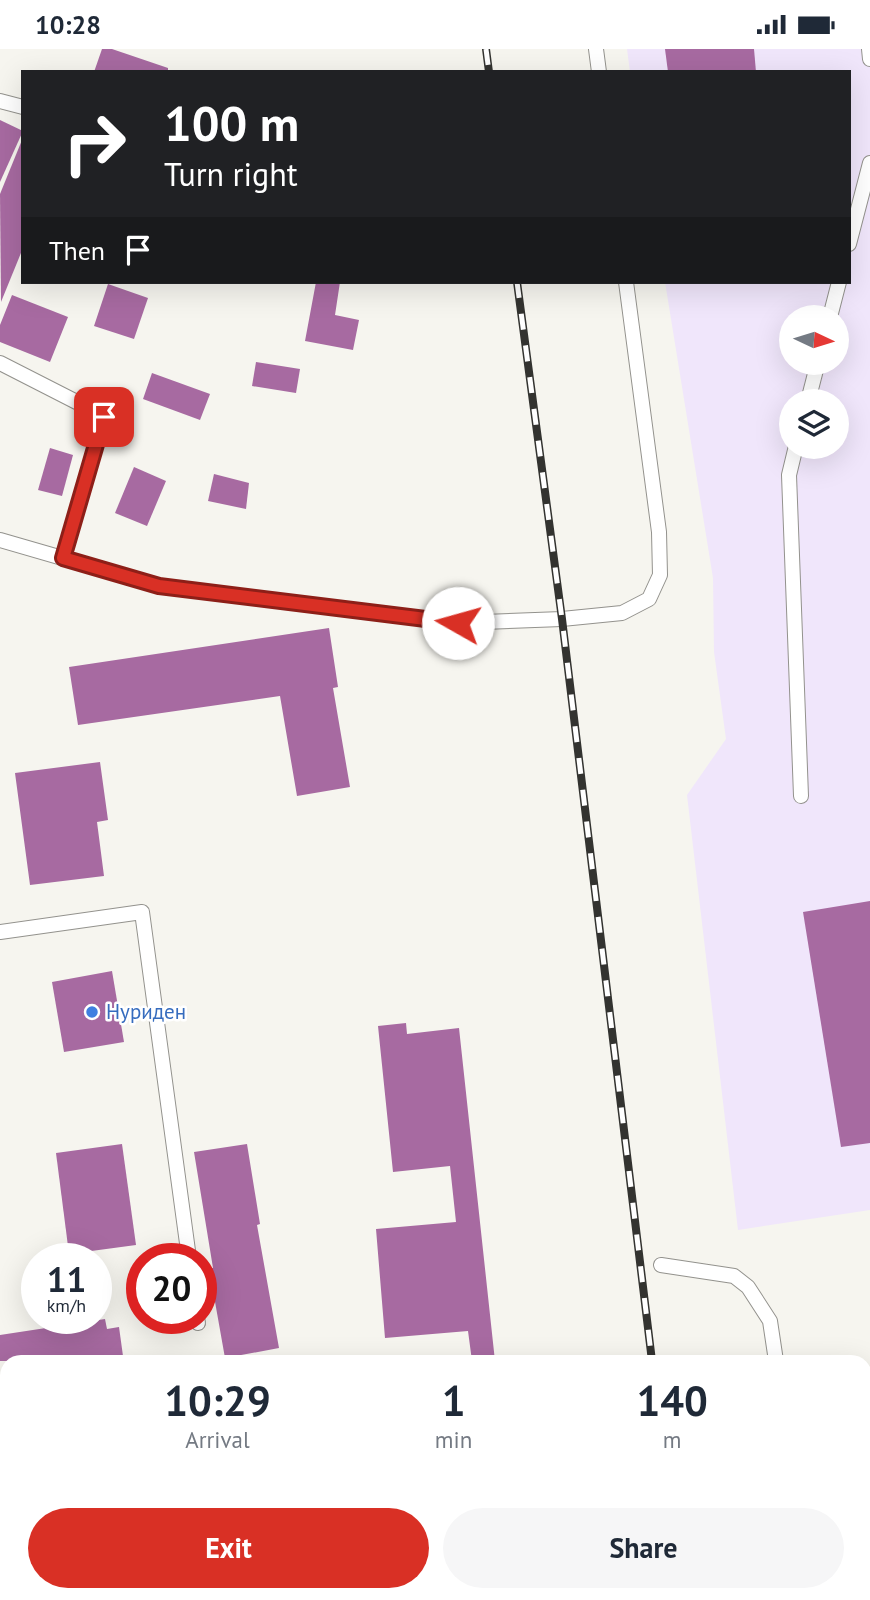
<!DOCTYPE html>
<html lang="en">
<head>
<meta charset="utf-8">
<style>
  body { margin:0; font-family:"PT Sans",sans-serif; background:#f6f6f7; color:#1f2937; height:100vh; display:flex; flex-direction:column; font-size:26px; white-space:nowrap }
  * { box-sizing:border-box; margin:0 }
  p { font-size:23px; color:#747a83 }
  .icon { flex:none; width:38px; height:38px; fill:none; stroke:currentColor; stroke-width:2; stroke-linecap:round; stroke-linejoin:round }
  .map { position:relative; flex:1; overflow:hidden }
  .panel { position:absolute; left:0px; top:1306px; width:872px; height:247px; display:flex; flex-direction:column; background:#fff; border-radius:21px 21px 0 0; box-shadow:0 7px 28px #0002 }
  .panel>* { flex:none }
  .guide { position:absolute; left:21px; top:21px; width:830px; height:214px; border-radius:0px; box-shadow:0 7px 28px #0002; background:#202124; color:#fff; overflow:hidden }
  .needle { width:46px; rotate:94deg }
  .controls { position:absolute; left:779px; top:256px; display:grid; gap:14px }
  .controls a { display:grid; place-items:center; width:70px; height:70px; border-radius:50%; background:#fff; box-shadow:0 7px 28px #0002; font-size:35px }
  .speed { position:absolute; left:21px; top:1194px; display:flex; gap:14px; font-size:35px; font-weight:700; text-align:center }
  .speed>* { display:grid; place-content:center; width:91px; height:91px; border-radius:50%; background:#fff; box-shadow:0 7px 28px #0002; line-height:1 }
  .speed small { font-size:18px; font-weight:400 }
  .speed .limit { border:10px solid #d22; background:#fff; color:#111 }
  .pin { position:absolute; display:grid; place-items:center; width:60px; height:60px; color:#fff; margin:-30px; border-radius:14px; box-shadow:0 4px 10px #0006 }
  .me { position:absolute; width:77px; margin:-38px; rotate:277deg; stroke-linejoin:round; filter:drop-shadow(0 0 5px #0008) }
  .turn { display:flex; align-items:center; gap:24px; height:147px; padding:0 28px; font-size:32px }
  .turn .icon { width:91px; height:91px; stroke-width:2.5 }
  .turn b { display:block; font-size:49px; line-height:60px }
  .then { display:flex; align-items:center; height:66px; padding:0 28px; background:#0003; gap:14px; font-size:26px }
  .eta { display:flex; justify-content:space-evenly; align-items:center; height:119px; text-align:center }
  .eta b { font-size:42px; font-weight:600; line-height:49px }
  .primary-button { display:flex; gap:14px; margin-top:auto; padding:14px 28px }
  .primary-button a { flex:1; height:80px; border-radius:42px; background:#d93025; color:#fff; font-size:28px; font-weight:600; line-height:80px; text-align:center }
  .primary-button a+a { background:#f6f6f7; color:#1f2937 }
  .status { display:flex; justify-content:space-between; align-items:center; height:49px; padding:0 35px; background:#fff; direction:ltr }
  .status svg { height:19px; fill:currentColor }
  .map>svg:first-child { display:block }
</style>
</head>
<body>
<div class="status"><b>10:28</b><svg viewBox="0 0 49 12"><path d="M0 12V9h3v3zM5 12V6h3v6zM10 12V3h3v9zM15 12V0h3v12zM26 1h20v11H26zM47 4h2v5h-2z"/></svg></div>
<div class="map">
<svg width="870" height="1551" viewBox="0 0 870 1551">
  <rect width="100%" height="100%" fill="#f6f5ef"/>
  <!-- industrial -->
  <path fill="#f0e6fb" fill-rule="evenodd" d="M 627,0 L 870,0 L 870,1161 L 738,1181 L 687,746 L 726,690 L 714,603 L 713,529 L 665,233 L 849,233 L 849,23 L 630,23 ZM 791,268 L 836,268 L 836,313 L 791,313 ZM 791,352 L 836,352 L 836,397 L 791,397 Z"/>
  <!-- green -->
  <path fill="#95ecbd" d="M 286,1545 L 408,1545 L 409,1551 L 286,1551 Z"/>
  <!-- building -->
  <g fill="#a76aa1">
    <path d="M 102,0 L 112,0 L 168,19 L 168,23 L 94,23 Z"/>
    <path d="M 665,0 L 754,0 L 756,23 L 668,23 Z"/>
    <path d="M 0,71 L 23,82 L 0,133 Z"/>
    <path d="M 22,91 L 23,199 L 1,253 L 0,145 Z"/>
    <path d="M 316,233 L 340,233 L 335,266 L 359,271 L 353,301 L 305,292 Z"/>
    <path d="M 108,235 L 148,249 L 134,290 L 94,277 Z"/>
    <path d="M 12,246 L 68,268 L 50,313 L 0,293 L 0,276 Z"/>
    <path d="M 256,313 L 300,320 L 296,344 L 252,337 Z"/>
    <path d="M 152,324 L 210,345 L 200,371 L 143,350 Z"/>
    <path d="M 50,399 L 73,406 L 62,447 L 38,441 Z"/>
    <path d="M 134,418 L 166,432 L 147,477 L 115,464 Z"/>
    <path d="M 214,425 L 249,434 L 246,460 L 208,452 Z"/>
    <path d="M 329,579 L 338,638 L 333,639 L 350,738 L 297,747 L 280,647 L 78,676 L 69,618 Z"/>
    <path d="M 100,713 L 108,771 L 97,773 L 104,827 L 30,836 L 15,724 Z"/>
    <path d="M 870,852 L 870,1094 L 841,1098 L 803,863 Z"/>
    <path d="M 112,922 L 124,993 L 64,1003 L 52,933 Z"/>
    <path d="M 406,974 L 407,985 L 459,979 L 495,1312 L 472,1312 L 468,1282 L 385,1289 L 376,1180 L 456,1173 L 450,1117 L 393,1123 L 378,977 Z"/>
    <path d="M 122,1095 L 136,1196 L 69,1205 L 56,1104 Z"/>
    <path d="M 247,1095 L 260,1175 L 257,1176 L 279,1299 L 225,1309 L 209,1219 L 213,1219 L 194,1103 Z"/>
    <path d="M 105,1270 L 107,1280 L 119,1278 L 123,1307 L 107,1309 L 107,1312 L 0,1312 L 0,1286 Z"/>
  </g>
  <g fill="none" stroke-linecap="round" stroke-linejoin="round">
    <defs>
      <g id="lane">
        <path d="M 596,0 L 599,23"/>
        <path d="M 869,0 L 870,10"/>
        <path d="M 0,52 L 23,58"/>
        <path d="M 849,195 L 870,114"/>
        <path d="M 830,268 L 839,233"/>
        <path d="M 0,314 L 104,367 L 63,509"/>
        <path d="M 808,352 L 818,313"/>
        <path d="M 796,397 L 789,426 L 801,747"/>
        <path d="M 0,491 L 159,537 L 458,574 L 562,570 L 622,564 L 649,550 L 660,526 L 659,483 L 626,233"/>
        <path d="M 0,883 L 142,863 L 189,1209"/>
        <path d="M 661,1216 L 734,1227 L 748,1238 L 770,1272 L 776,1312"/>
        <path d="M 197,1269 L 198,1274"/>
        <path d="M 0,1385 L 7,1384"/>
        <path d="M 472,1545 L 473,1551"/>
        <path d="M 812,1545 L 813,1551"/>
      </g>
    </defs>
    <!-- lane casing -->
    <use href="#lane" stroke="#93928d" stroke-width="16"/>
    <!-- lane -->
    <use href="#lane" stroke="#fff" stroke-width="14"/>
    <defs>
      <g id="rail">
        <path d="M 486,0 L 489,23"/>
        <path d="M 517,233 L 562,570 L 652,1312"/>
        <path d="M 681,1545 L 682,1551"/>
      </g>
    </defs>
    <!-- rail casing -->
    <use href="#rail" stroke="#333330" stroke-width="8"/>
    <!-- rail -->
    <use href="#rail" stroke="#fff" stroke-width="5" stroke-dasharray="16" stroke-linecap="butt"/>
  </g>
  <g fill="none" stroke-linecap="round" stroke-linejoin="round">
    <defs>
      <path id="route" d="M 104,368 L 63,509 L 159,537 L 458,574"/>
    </defs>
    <!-- route casing -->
    <use href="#route" stroke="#8d1f18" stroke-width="18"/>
    <!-- route -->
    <use href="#route" stroke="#d93025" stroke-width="12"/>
  </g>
  <!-- markers -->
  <circle fill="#3f7fe0" stroke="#fff" stroke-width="2.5" cx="92" cy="963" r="7"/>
  <g text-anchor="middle" stroke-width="5" stroke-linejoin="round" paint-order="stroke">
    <!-- shop labels -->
    <g font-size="21" fill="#366cbe" stroke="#fff" text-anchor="start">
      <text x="106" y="970">Нуриден</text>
    </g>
  </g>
</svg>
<div class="controls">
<a><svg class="needle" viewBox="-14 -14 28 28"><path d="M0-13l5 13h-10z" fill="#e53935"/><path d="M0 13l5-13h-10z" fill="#747a83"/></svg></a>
<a><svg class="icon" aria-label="layers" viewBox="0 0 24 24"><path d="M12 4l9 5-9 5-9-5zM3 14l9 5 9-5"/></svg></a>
</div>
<div class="speed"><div>11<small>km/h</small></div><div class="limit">20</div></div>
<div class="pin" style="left:104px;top:368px;background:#d93025"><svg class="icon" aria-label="arrive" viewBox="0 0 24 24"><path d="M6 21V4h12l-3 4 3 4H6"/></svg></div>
<svg class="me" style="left:458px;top:574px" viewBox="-20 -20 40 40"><circle r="19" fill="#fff"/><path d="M0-13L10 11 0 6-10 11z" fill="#d93025"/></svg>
<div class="guide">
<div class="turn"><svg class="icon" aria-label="right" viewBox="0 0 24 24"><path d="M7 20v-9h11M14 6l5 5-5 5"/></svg><div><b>100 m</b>Turn right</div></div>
<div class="then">Then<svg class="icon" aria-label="arrive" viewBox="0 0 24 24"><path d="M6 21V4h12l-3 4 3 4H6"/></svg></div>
</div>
<section class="panel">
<div class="eta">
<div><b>10:29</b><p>Arrival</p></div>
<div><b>1</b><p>min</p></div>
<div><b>140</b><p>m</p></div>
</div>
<div class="primary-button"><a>Exit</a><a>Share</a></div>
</section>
</div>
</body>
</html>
